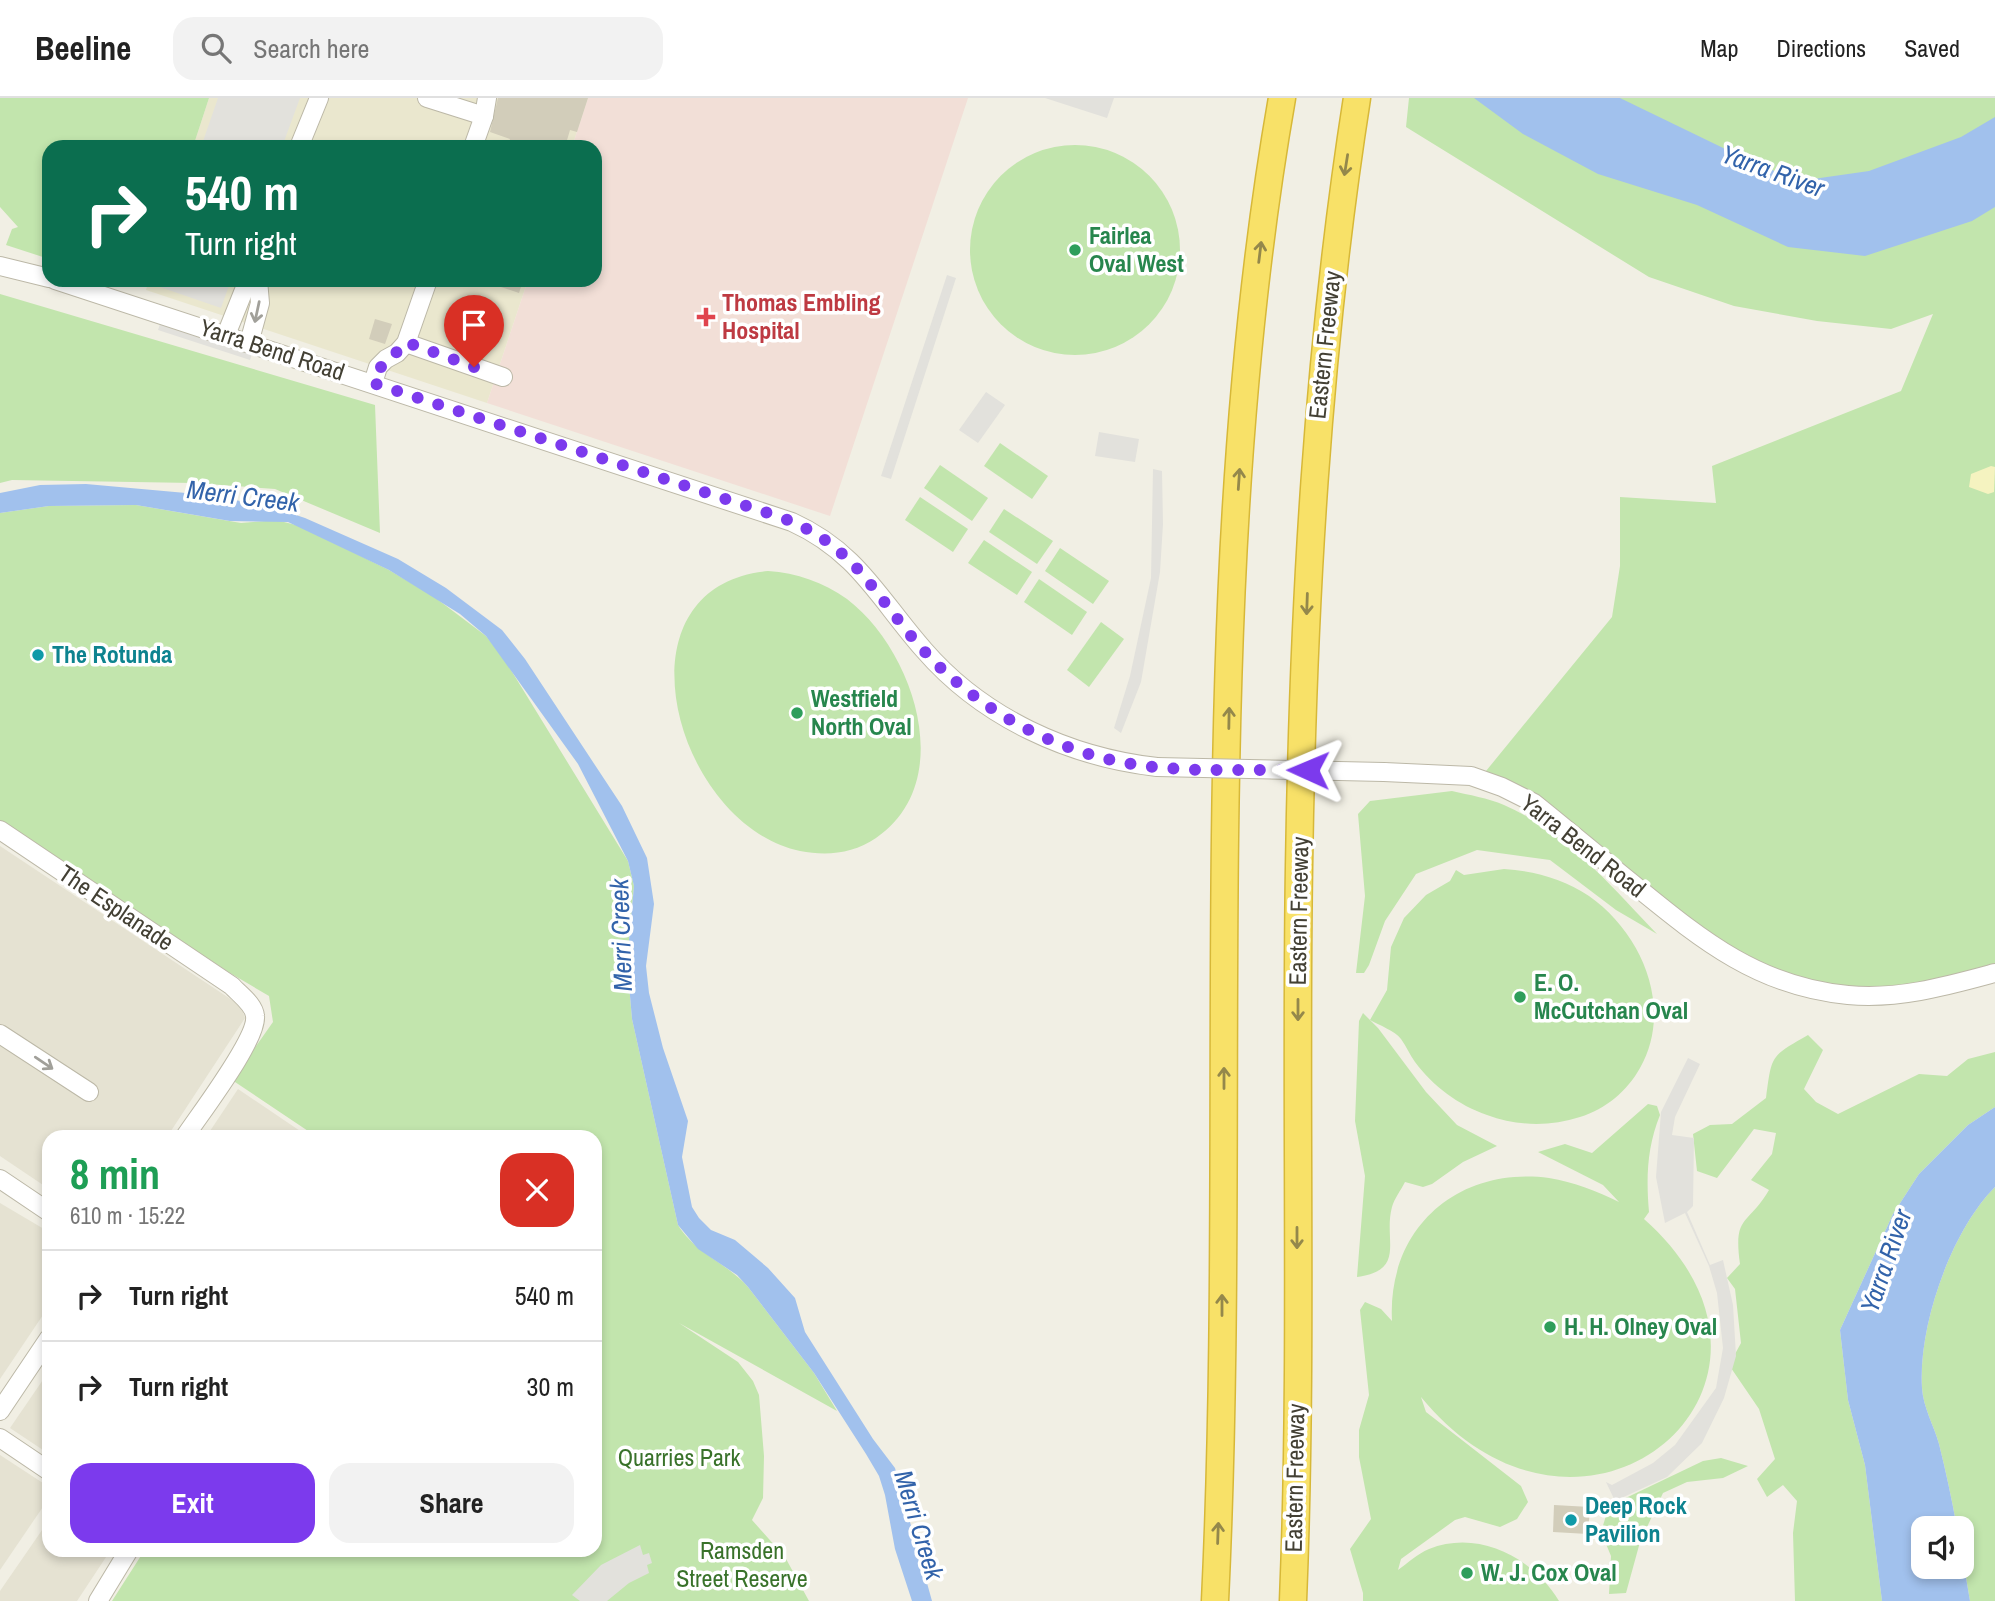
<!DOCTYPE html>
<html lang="en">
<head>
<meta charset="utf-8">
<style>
  body { margin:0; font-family:"Archivo Narrow",sans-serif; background:#f2f2f2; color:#222; height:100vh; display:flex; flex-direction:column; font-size:26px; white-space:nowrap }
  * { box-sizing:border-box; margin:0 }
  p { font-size:23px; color:#767676 }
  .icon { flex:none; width:38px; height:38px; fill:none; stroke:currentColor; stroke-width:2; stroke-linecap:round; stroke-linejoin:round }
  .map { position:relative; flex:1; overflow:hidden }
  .drawer { position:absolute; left:42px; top:1032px; width:560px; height:427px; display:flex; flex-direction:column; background:#fff; border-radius:21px; box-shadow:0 4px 10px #0003 }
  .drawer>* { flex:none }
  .top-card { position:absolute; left:42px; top:42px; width:560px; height:147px; border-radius:21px; box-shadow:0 4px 10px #0003; background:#0b6e4f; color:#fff; overflow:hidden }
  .controls { position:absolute; left:1911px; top:1418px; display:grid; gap:14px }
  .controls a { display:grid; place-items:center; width:63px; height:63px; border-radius:14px; background:#fff; box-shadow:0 4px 10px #0003; font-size:35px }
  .pin { position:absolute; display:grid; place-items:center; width:60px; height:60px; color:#fff; margin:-72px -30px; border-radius:50% 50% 50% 0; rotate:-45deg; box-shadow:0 0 7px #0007 }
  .pin .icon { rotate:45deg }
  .me { position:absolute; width:77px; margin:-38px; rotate:271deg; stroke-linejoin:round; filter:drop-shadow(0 0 5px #0008) }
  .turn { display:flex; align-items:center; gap:24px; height:147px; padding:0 28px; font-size:32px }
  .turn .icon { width:91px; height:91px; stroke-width:2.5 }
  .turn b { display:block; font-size:49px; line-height:60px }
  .round { display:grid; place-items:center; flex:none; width:74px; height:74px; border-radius:21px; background:#f2f2f2 }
  .overview { display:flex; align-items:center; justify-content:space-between; height:119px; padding:0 28px }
  h1 { font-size:42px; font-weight:700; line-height:52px; color:#1e9e55 }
  .button { display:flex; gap:14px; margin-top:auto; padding:14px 28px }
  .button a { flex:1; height:80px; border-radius:21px; background:#7c3aed; color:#fff; font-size:28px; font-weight:700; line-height:80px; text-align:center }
  .button a+a { background:#f2f2f2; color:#222 }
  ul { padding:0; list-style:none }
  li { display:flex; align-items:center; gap:21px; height:91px; padding:0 28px; border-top:2px solid #e0e0e0 }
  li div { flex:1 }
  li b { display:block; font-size:26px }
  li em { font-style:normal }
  header { display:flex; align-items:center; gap:42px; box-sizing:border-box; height:98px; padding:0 35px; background:#fff; border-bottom:2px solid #e0e0e0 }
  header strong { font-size:33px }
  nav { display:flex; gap:38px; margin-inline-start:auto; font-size:24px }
  .search { width:490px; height:63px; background:#f2f2f2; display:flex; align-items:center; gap:18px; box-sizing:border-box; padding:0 24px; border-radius:21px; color:#767676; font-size:26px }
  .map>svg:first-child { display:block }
</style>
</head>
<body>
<header>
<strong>Beeline</strong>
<div class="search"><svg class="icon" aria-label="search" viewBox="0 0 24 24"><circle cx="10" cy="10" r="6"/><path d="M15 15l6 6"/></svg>Search here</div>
<nav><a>Map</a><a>Directions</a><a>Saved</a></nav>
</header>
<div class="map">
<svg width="1995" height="1503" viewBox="0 0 1995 1503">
  <rect width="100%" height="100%" fill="#f1efe4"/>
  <!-- residential -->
  <g fill="#e5e2d2">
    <path d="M 0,748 L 241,908 L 245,920 L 167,1039 L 49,1040 L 49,1091 L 0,1058 Z"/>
    <path d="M 238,991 L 309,1039 L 206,1039 Z"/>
    <path d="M 0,1105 L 49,1134 L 49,1208 L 0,1281 Z"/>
    <path d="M 49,1273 L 49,1356 L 10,1330 Z"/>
    <path d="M 0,1357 L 49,1389 L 49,1400 L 0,1472 Z"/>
    <path d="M 49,1422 L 49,1452 L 110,1453 L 77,1503 L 0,1503 L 0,1493 Z"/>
  </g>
  <!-- education -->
  <g fill="#eae7ce">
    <path d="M 209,0 L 588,0 L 572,49 L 193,49 Z"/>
    <path d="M 149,182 L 528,182 L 487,305 L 146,192 Z"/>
  </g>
  <!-- medical -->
  <path fill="#f2dfd7" d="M 588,0 L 968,0 L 830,418 L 487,305 L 528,182 L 595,182 L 595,49 L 572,49 Z"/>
  <!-- green -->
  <g fill="#c2e5ad">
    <path d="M 0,0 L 209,0 L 193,49 L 49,49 L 49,161 L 6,147 L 12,131 L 18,129 L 0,109 Z"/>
    <path d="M 1409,0 L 1995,0 L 1995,875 L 1873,897 L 1761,875 L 1502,689 L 1486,673 L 1612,519 L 1620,468 L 1620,399 L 1716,405 L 1712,368 L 1901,293 L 1933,216 L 1891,231 L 1817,223 L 1734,208 L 1649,179 L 1406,29 Z"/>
    <circle cx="1075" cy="152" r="105"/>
    <path d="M 0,196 L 375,307 L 380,435 L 275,391 L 194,385 L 12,382 L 0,385 Z"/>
    <path d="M 1000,345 L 1048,378 L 1032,401 L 984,368 Z"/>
    <path d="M 940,367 L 988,400 L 972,423 L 924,390 Z"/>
    <path d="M 920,399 L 968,431 L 953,454 L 905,422 Z"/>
    <path d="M 136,407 L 241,425 L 276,422 L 300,428 L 389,472 L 433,498 L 486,538 L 503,559 L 628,763 L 634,788 L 627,863 L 632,921 L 678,1127 C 695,1155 727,1165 748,1189 L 814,1275 L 837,1313 L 679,1225 L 738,1264 L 753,1283 L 759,1297 L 764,1358 L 763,1400 L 752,1422 L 785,1459 L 809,1503 L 112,1503 L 144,1453 L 595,1452 L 595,1040 L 317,1039 L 232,982 L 273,924 L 269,898 L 230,875 L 0,724 L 0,415 L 49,408 Z"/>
    <path d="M 1004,411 L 1053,443 L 1037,466 L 989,434 Z"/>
    <path d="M 984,442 L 1032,474 L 1017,497 L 968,465 Z"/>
    <path d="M 1060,450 L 1109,483 L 1093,506 L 1045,473 Z"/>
    <path d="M 768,473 C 797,475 823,484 847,501 C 913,551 959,683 876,740 C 853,756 826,758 800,753 C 675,727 609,488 768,473 Z"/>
    <path d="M 1039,481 L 1087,514 L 1072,537 L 1024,504 Z"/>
    <path d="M 1101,524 L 1124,541 L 1089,589 L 1067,572 Z"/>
    <path d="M 1452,693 C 1469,697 1488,700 1504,707 C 1565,733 1612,789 1657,836 L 1616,812 L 1550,762 L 1477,752 L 1416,776 L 1385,823 L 1369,867 L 1364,875 L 1356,875 L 1365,798 L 1358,716 L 1370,703 Z"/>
    <path d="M 1504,771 C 1534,773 1563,781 1589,798 C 1642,835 1674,910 1640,970 C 1627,993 1606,1011 1580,1019 C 1549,1029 1517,1028 1487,1017 C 1458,1007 1433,988 1415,964 C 1410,957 1406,948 1401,941 C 1395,933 1379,927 1370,922 L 1387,892 L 1391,849 L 1404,820 L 1426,797 L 1450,783 L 1456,772 L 1464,777 Z"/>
    <path d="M 1363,915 L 1378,930 L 1426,994 L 1457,1027 L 1497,1048 L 1463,1064 L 1432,1086 L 1423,1089 L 1405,1084 C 1401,1092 1394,1101 1392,1109 C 1383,1142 1407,1172 1357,1179 L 1365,1078 L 1355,1023 L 1359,923 Z"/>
    <path d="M 1808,937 L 1823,952 L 1804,991 L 1816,1004 L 1838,1016 L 1919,976 L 1947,978 L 1968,961 L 1995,954 L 1995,1009 L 1968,1027 L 1919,1076 L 1893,1116 L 1840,1232 L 1848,1302 L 1865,1367 L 1882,1503 L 1795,1503 L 1793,1435 L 1797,1403 L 1783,1387 L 1767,1399 L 1757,1381 L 1775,1361 L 1759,1311 L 1729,1267 L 1741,1245 L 1735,1191 L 1727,1180 L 1740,1166 C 1733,1116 1748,1128 1769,1092 L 1751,1082 L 1772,1056 L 1776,1035 L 1754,1031 L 1717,1080 L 1697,1073 L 1693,1036 L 1710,1027 L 1732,1026 L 1766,1000 C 1772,956 1770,959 1808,937 Z"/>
    <path d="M 1648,1006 L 1657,1008 L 1660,1017 C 1647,1049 1646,1080 1649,1114 L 1644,1121 C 1831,1287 1583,1496 1421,1299 L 1426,1314 L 1521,1388 L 1528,1404 L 1517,1421 L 1500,1429 L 1465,1419 L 1455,1422 L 1401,1461 L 1398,1472 C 1408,1465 1417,1456 1429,1451 C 1479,1431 1533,1460 1559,1503 L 1363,1503 L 1363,1495 L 1350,1451 L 1371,1421 L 1359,1359 L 1359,1332 L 1369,1297 L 1360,1212 L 1365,1204 L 1381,1211 L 1392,1223 C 1387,1131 1457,1068 1549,1080 C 1574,1084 1597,1093 1619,1104 L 1603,1087 L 1538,1054 L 1565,1046 L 1592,1055 Z"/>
    <path d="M 1995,1089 L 1995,1503 L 1970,1503 L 1962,1456 L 1962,1430 L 1957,1430 C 1952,1402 1946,1374 1939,1346 C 1934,1328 1923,1309 1922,1290 C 1918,1228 1951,1133 1995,1089 Z"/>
    <path d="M 1721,1360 L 1748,1368 L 1723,1380 L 1687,1384 L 1663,1395 L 1640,1444 L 1626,1495 L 1609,1496 L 1611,1458 L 1601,1434 L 1609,1408 L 1703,1363 Z"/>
  </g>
  <!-- sand -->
  <path fill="#f5f3c0" d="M 1991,368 L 1995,369 L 1994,394 L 1988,396 L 1969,389 L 1971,376 Z"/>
  <!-- parking -->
  <g fill="#e2e1dc">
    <path d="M 218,0 L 300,0 L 282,49 L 201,49 Z"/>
    <path d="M 1045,0 L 1114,0 L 1107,20 Z"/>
    <path d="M 947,177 L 956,180 L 891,381 L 881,378 Z"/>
    <path d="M 156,182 L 231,182 L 221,210 L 154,187 Z"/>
    <path d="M 161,223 L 253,253 L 250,262 L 158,232 Z"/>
    <path d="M 986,294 L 1005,307 L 978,345 L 959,332 Z"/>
    <path d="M 1099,334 L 1139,341 L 1135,364 L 1095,358 Z"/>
    <path d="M 1153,371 L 1162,373 L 1163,426 L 1160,474 L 1141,584 L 1121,635 L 1114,630 L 1130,578 L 1151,480 Z"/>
    <path d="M 1688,960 L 1700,966 L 1675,1019 L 1672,1037 L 1694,1040 L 1693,1108 L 1687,1114 L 1710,1167 L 1723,1162 L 1733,1207 L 1736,1258 L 1724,1300 L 1702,1345 L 1667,1379 L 1615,1403 L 1606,1384 L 1612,1387 L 1653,1365 L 1675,1347 L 1716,1290 L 1723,1250 L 1717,1195 L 1709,1168 L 1685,1115 L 1665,1125 L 1656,1079 L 1661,1014 Z"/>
    <path d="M 640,1447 L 643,1457 L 649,1455 L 652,1465 L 647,1467 L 649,1475 L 629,1485 L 607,1503 L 580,1503 L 572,1497 L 601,1467 Z"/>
  </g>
  <!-- water -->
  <g fill="#a1c1ed">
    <path d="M 1474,0 L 1620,0 L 1748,62 L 1799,83 L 1869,73 L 1961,39 L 1995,19 L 1995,109 L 1972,123 L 1865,158 L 1788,149 L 1697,107 L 1598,76 L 1523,36 Z"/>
    <path d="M 86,386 L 197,396 L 266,407 L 305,420 L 398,461 L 446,490 L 502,532 L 525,561 L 622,708 L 647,760 L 654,806 L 646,868 L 649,895 L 663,950 L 688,1023 L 682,1059 L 692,1109 L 699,1120 L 711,1132 L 735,1142 L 768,1170 L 795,1200 L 805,1234 L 873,1341 L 895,1370 L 932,1503 L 912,1503 L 895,1451 L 885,1397 L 879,1378 L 866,1356 L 814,1275 L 748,1189 L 737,1177 L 698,1151 L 678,1127 L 632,921 L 627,863 L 634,788 L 628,763 L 578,666 L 486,538 L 460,516 L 389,472 L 288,424 L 230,423 L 136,407 L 49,408 L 0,415 L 0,395 L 40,387 Z"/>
    <path d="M 1995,1009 L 1995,1089 C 1951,1133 1918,1228 1922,1290 C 1923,1309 1934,1328 1939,1346 C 1946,1374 1952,1402 1957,1430 L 1923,1430 L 1923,1468 L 1962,1468 L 1962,1456 L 1970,1503 L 1882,1503 L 1865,1367 L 1848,1302 L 1840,1232 L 1893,1116 L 1919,1076 L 1968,1027 Z"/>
  </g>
  <!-- building -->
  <g fill="#d2cdba">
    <path d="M 498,0 L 588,0 L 577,34 L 570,32 L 565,49 L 507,49 L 510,41 L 490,34 Z"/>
    <path d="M 487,182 L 523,182 L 519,195 L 486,184 Z"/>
    <path d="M 375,221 L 392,226 L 385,246 L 369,241 Z"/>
    <path d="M 1554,1407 L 1590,1409 L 1588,1436 L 1553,1434 Z"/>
  </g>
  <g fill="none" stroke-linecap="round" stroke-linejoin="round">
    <defs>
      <g id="minor">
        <path d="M 427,0 L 484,18"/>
        <path d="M 299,49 L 319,0"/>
        <path d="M 473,49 L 484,18 L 487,0"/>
        <path d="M 0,168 L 49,180"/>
        <path d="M 55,182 L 792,424 C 858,454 879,501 924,552 C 983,620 1069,659 1157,669"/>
        <path d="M 226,237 L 248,182"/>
        <path d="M 249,245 L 260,205 L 258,182"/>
        <path d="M 406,245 L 503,279"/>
        <path d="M 373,285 L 378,269 L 386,261 L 397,255 L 406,245 L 428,182"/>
        <path d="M 1384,674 L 1471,678 L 1502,689 L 1534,705 C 1569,733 1603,762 1638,790 C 1703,843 1760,889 1848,897 C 1898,902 1947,888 1995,875"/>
        <path d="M 0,732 L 232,888 C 239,896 254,906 255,918 C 258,941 199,1017 184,1040"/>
        <path d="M 0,936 L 89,994"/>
        <path d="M 0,1081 L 49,1114"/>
        <path d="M 0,1313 L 49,1240"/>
        <path d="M 0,1340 L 49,1373"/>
        <path d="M 98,1503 L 129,1452"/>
      </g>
      <g id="highway">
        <path d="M 1215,1503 C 1239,1003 1195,496 1282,0"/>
        <path d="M 1293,1503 C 1303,1259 1295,1013 1299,769 C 1303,511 1317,255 1357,0"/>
      </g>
    </defs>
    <!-- minor casing -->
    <use href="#minor" stroke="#bcb8a7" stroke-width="20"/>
    <!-- highway casing -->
    <use href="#highway" stroke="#d7b838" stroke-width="29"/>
    <!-- minor -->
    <use href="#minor" stroke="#fff" stroke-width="18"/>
    <!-- highway -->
    <use href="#highway" stroke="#f8e168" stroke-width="26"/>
    <defs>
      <path id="minor-bridge" d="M 1157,669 L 1384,674"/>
    </defs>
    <!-- minor-bridge casing -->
    <use href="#minor-bridge" stroke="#bcb8a7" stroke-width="20" stroke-linecap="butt"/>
    <!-- minor-bridge -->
    <use href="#minor-bridge" stroke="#fff" stroke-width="18"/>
  </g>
  <!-- one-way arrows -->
  <defs><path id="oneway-shaft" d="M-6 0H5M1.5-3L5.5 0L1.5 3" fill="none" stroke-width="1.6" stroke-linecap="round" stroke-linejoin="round" transform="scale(1.75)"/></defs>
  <g stroke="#94884b">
    <use href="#oneway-shaft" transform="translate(1346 67) rotate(99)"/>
    <use href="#oneway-shaft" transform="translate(1260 154) rotate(-83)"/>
    <use href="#oneway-shaft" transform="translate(1239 381) rotate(-86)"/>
    <use href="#oneway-shaft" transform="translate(1307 506) rotate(92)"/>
    <use href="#oneway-shaft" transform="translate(1229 620) rotate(-89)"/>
    <use href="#oneway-shaft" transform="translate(1298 912) rotate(90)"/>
    <use href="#oneway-shaft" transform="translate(1224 980) rotate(-90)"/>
    <use href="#oneway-shaft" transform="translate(1297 1140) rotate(90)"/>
    <use href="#oneway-shaft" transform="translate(1222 1207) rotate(-90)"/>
    <use href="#oneway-shaft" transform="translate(1218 1435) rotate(-88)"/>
  </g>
  <g stroke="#a1a09a">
    <use href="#oneway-shaft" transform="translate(257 214) rotate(102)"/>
    <use href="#oneway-shaft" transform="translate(44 965) rotate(34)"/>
  </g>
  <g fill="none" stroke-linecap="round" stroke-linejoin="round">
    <!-- route -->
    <path stroke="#7c3aed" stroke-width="12" stroke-dasharray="0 21.6" d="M 474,269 L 406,244 C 391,263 382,260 373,285 L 780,419 C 857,447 875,500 926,555 C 981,614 1057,655 1138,667 C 1194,675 1253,671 1308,672"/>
  </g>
  <!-- markers -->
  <g fill="#2e9e5b" stroke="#fff" stroke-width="2.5">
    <circle cx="1075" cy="152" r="7"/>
    <circle cx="797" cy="615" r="7"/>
    <circle cx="1520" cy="899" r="7"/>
    <circle cx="1550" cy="1229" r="7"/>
    <circle cx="1467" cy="1475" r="7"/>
  </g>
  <path fill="#e0444e" stroke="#fff" stroke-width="2.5" d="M702.5 208.5h7v7h7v7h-7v7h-7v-7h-7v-7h7z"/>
  <g fill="#0f9aa8" stroke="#fff" stroke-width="2.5">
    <circle cx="38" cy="557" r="7"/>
    <circle cx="1571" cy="1422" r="7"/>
  </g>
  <g text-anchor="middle" stroke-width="7" stroke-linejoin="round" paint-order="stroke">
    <!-- leisure labels -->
    <g font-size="24" font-weight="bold" fill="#27864d" stroke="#fff" text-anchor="start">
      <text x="1089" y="146">Fairlea<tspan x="1089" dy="28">Oval West</tspan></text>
      <text x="811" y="609">Westfield<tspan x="811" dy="28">North Oval</tspan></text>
      <text x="1534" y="893">E. O.<tspan x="1534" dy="28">McCutchan Oval</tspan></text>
      <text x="1564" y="1237">H. H. Olney Oval</text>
      <text x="1481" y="1483">W. J. Cox Oval</text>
    </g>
    <!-- health labels -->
    <g font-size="24" font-weight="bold" fill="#be3a42" stroke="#fff" text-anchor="start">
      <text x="722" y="213">Thomas Embling<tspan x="722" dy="28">Hospital</tspan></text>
    </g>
    <!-- street labels -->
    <g font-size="24" fill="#434034" stroke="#fff">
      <text transform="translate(1325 247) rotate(-84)" y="8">Eastern Freeway</text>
      <text transform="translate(272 252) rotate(18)" y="8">Yarra Bend Road</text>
      <text transform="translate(1583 748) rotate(38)" y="8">Yarra Bend Road</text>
      <text transform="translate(116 810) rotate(34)" y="8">The Esplanade</text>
      <text transform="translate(1299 813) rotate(-89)" y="8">Eastern Freeway</text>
      <text transform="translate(1295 1380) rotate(-89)" y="8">Eastern Freeway</text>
    </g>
    <!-- culture labels -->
    <g font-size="24" font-weight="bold" fill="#0d838f" stroke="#fff" text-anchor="start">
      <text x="52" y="565">The Rotunda</text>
      <text x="1585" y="1416">Deep Rock<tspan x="1585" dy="28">Pavilion</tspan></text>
    </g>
    <!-- park labels -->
    <g font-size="24" fill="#39722a" stroke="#fff">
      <text x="679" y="1368">Quarries Park</text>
      <text x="742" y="1461">Ramsden<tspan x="742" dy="28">Street Reserve</tspan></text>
    </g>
    <!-- water labels -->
    <g font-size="26" font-style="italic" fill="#3263aa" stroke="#fff">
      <text transform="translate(1773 73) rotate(20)" y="9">Yarra River</text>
      <text transform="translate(243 398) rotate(7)" y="9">Merri Creek</text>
      <text transform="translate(621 837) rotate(-92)" y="9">Merri Creek</text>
      <text transform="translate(1886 1163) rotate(-71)" y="9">Yarra River</text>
      <text transform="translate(919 1427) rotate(73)" y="9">Merri Creek</text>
    </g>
  </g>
</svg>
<div class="controls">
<a><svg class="icon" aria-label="sound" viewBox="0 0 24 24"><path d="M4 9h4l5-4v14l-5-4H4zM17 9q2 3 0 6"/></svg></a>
</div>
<div class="pin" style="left:474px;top:269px;background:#d93025"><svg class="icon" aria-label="arrive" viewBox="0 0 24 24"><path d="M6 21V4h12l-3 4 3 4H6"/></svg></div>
<svg class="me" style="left:1308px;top:672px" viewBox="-20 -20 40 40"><path d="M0-17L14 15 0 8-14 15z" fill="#7c3aed" stroke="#fff" stroke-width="4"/></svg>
<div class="top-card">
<div class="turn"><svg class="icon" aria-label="right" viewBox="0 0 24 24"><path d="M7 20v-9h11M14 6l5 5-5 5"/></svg><div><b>540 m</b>Turn right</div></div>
</div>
<section class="drawer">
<div class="overview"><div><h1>8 min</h1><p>610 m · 15:22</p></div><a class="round" style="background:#d93025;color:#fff"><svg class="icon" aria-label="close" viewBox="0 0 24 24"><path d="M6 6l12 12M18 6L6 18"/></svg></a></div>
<ul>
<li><svg class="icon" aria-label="right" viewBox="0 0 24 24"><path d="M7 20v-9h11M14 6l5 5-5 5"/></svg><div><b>Turn right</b></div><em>540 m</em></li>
<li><svg class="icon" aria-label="right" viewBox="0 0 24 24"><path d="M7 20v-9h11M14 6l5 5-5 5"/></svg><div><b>Turn right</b></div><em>30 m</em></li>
</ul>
<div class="button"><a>Exit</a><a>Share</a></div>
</section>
</div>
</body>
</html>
